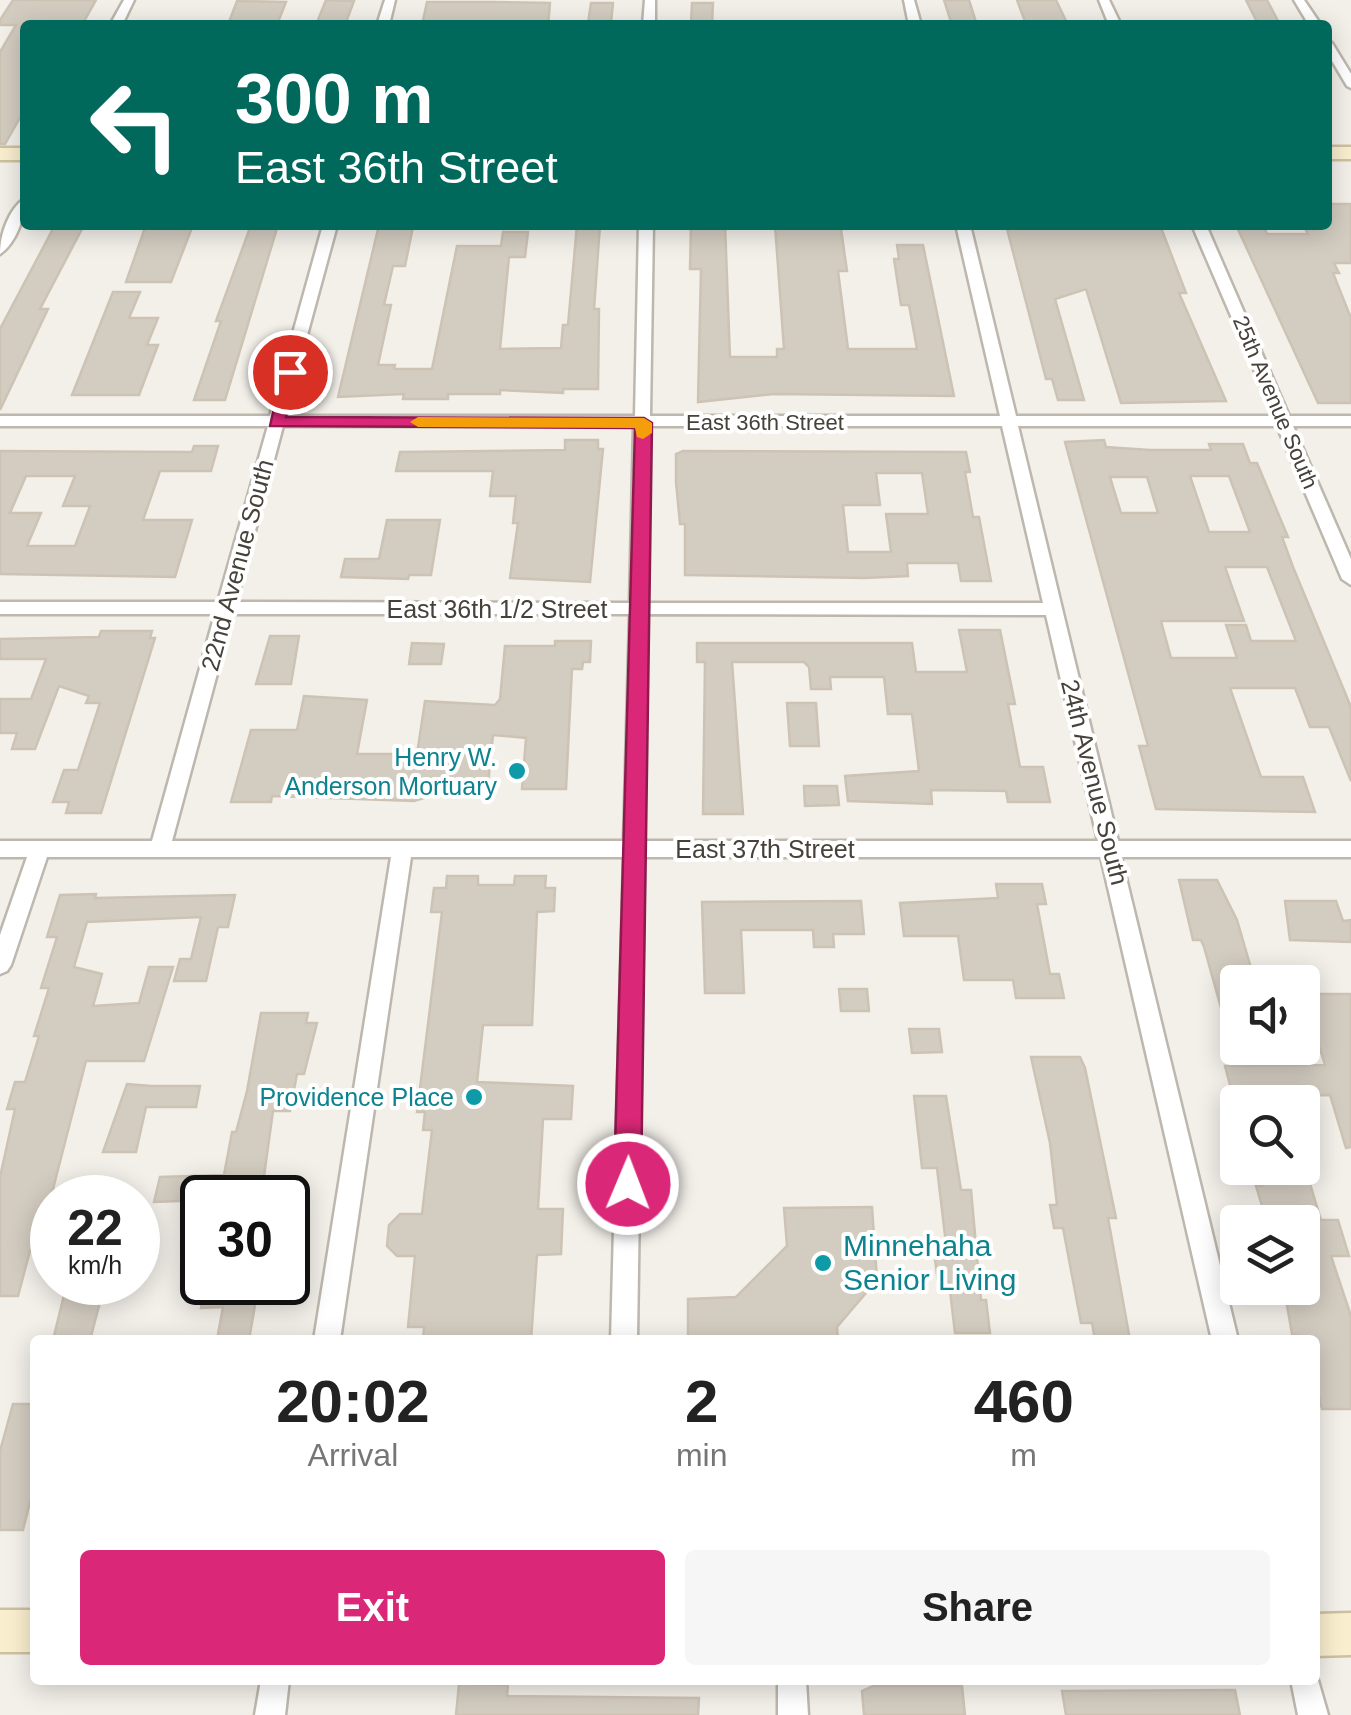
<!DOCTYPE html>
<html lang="en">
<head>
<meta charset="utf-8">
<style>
  body { margin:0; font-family:Arial,sans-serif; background:#f6f6f6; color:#222; height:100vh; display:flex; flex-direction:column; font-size:38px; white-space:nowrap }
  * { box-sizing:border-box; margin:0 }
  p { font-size:32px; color:#767676 }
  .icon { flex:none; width:55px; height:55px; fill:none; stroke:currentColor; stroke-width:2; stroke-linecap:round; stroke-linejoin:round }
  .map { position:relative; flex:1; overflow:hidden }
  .panel { position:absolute; left:30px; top:1335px; width:1290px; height:350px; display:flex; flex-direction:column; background:#fff; border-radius:10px; box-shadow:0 5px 25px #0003 }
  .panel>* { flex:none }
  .guide { position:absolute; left:20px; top:20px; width:1312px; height:210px; border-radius:10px; box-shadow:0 5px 25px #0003; background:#00695c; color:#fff; overflow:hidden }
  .controls { position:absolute; left:1220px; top:965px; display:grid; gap:20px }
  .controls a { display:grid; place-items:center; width:100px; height:100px; border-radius:10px; background:#fff; box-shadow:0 5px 25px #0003; font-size:50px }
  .speed { position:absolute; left:30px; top:1175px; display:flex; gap:20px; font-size:50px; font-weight:700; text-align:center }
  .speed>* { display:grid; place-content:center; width:130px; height:130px; border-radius:50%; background:#fff; box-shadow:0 5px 25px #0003; line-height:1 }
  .speed small { font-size:25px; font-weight:400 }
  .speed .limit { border:5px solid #111; border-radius:15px; background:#fff; color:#111 }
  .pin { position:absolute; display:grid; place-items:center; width:85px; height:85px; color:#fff; margin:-42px; border:5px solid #fff; border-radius:50%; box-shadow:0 2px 10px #0007 }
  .me { position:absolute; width:110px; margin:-55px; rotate:1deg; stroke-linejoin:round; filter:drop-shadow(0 0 8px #0008) }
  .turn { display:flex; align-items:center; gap:35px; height:210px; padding:0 50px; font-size:45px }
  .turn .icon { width:130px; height:130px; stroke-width:2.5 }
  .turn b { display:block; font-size:70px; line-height:85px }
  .eta { display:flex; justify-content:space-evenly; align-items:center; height:170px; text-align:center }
  .eta b { font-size:60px; font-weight:700; line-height:70px }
  .button { display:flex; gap:20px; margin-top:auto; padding:20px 50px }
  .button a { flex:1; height:115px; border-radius:10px; background:#db2777; color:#fff; font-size:40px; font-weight:700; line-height:115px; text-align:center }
  .button a+a { background:#f6f6f6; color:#222 }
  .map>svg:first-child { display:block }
</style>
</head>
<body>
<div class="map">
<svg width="1351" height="1715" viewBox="0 0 1351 1715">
  <rect width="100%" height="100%" fill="#f3f0ea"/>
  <!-- building -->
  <g fill="#d3ccc1" stroke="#cdc3b5" stroke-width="2.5" fill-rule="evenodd">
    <path d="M 13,0 L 96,0 L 82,25 L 25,25 L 25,109 L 5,144 L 0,144 L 0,52 L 16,25 L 0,25 L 0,20 Z"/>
    <path d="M 326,0 L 354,1 L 345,25 L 316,25 Z"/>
    <path d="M 944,0 L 969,0 L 976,22 L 951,22 Z"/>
    <path d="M 1017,0 L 1056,0 L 1067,23 L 1026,24 Z"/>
    <path d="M 1246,0 L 1267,0 L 1279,23 L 1257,22 Z"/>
    <path d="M 237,1 L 286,2 L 278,22 L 229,22 Z"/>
    <path d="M 427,2 L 492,2 L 550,3 L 548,25 L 422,25 Z"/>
    <path d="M 591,3 L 613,3 L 611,23 L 588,23 Z"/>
    <path d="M 692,3 L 713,3 L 712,25 L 691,25 Z"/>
    <path d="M 1328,204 L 1351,204 L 1351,263 L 1334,263 L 1339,273 L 1333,273 L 1351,318 L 1351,403 L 1318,403 L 1236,225 L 1263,225 L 1267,234 L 1308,234 L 1303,225 L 1328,225 Z"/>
    <path d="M 55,225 L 84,225 L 40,309 L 48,309 L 0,410 L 0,329 Z"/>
    <path d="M 146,225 L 193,225 L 171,282 L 126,282 Z"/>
    <path d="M 251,225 L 278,225 L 225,400 L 194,400 L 221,321 L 216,321 Z"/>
    <path d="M 379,225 L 413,227 L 405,266 L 393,266 L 384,305 L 391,305 L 378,365 L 395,365 L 394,369 L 432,369 L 457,246 L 501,246 L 503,232 L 528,232 L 525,257 L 509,257 L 500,349 L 561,348 L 563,325 L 568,325 L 577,225 L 600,225 L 594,309 L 599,309 L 598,389 L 563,389 L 563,393 L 500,390 L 500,394 L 448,394 L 448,399 L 403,399 L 404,394 L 338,397 Z"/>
    <path d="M 691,225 L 725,225 L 730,357 L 777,357 L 777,349 L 784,349 L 775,225 L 841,229 L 847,271 L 838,271 L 848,349 L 917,349 L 909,305 L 901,305 L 894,259 L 899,259 L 897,245 L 923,245 L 954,396 L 774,394 L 698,402 L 701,269 L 690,269 Z"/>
    <path d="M 1006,225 L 1160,225 L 1186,293 L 1179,293 L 1226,401 L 1121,403 L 1086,289 L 1055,299 L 1084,400 L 1058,400 L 1052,379 L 1046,379 Z"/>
    <path d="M 113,292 L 140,292 L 129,318 L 158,318 L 147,345 L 158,345 L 139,395 L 72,395 Z"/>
    <path d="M 565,440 L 598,440 L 598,449 L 603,449 L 590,582 L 510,578 L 518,523 L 513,523 L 516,496 L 490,496 L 493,471 L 396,471 L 400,452 L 565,450 Z"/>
    <path d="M 1104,440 L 1106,447 L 1150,450 L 1211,450 L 1209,444 L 1243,444 L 1250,463 L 1257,463 L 1288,537 L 1282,537 L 1293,567 L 1351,707 L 1351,781 L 1329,727 L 1310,727 L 1295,688 L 1230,688 L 1261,777 L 1303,777 L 1315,812 L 1156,809 L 1139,746 L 1148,746 L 1065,442 ZM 1190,476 L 1229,476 L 1250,532 L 1209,532 ZM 1110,477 L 1147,477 L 1158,513 L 1121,513 ZM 1225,567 L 1267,567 L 1296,641 L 1251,641 L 1246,625 L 1226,625 L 1237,658 L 1171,658 L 1161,621 L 1244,621 Z"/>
    <path d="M 194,446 L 218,446 L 211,471 L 160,471 L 143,520 L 192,520 L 175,577 L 0,574 L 0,451 L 192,452 ZM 26,476 L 75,476 L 63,506 L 90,506 L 75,546 L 27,546 L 41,513 L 10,513 Z"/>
    <path d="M 683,451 L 966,452 L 970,472 L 965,472 L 973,517 L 979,517 L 991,581 L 961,581 L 958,563 L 907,563 L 908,576 L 864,578 L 685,575 L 685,524 L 680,524 L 676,482 L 676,454 ZM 876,473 L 922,473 L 928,514 L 886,514 L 891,552 L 848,552 L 843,505 L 880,505 Z"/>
    <path d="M 387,520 L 440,520 L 431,575 L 409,575 L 408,579 L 341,577 L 345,559 L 379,559 Z"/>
    <path d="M 959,630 L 1000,630 L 1015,704 L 1008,704 L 1020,767 L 1043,767 L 1050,802 L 1008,802 L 1006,791 L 931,790 L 932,804 L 848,801 L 845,776 L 919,771 L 912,714 L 888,714 L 884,677 L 830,677 L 831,689 L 811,689 L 809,667 L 804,662 L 732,662 L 743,814 L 703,814 L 705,662 L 697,662 L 697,643 L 912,643 L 916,672 L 967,672 Z"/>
    <path d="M 101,631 L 152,631 L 150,638 L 155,638 L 101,813 L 66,813 L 69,802 L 53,802 L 64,770 L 78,770 L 100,703 L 86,703 L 89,696 L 59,686 L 35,749 L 12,749 L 17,733 L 0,733 L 0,699 L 31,699 L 46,659 L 0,659 L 0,639 L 99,637 Z"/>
    <path d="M 270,636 L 299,636 L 291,684 L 256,684 Z"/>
    <path d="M 555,641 L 591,641 L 590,662 L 583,662 L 582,669 L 572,669 L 566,789 L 522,789 L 526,738 L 493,735 L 488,784 L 426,784 L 424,798 L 414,801 L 272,796 L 271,802 L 231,802 L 251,730 L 297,730 L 304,696 L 367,700 L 357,754 L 417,754 L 425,701 L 495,705 L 500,699 L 505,646 L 555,646 Z"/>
    <path d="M 444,644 L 441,664 L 409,664 L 412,643 Z"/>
    <path d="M 787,703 L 816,703 L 819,746 L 790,746 Z"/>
    <path d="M 804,786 L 837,786 L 839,805 L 805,806 Z"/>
    <path d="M 447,876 L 478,876 L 478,885 L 514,885 L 515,876 L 546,876 L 545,888 L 555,888 L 554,911 L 537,912 L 532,1025 L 483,1025 L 477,1082 L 573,1086 L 571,1119 L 543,1119 L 538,1209 L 563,1209 L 561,1254 L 537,1255 L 531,1340 L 423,1340 L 424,1327 L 408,1327 L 415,1256 L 397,1256 L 387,1246 L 389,1225 L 400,1214 L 422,1214 L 432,1130 L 423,1130 L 425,1112 L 417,1112 L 442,912 L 431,912 L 434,888 L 446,888 Z"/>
    <path d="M 1179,880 L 1217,880 L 1237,920 L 1255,982 L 1238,982 L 1238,1046 L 1232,1047 L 1204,947 L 1201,940 L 1193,940 Z"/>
    <path d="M 996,884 L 1042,884 L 1046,904 L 1037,904 L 1050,974 L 1059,974 L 1064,998 L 1016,998 L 1013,980 L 964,980 L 958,936 L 904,936 L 900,903 L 998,898 Z"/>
    <path d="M 96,894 L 95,898 L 235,895 L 228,927 L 218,927 L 206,981 L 174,981 L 180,959 L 191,959 L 201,917 L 87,922 L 74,967 L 102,974 L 93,1006 L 139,1003 L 149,967 L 173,967 L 144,1061 L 86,1061 L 37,1251 L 30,1251 L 18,1296 L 0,1296 L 0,1177 L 15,1109 L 7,1109 L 15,1082 L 25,1082 L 39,1036 L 34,1036 L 49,988 L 41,988 L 57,937 L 47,937 L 60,895 Z"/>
    <path d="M 861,901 L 864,934 L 833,934 L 834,947 L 814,947 L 813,930 L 741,930 L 744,993 L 705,993 L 702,902 Z"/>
    <path d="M 1285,901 L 1336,901 L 1343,921 L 1351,920 L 1351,942 L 1290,940 Z"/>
    <path d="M 839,989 L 867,989 L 869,1011 L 841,1011 Z"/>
    <path d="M 1303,994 L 1351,994 L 1351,1147 L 1346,1148 L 1330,1095 L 1233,1096 L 1225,1066 L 1325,1065 Z"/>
    <path d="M 261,1013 L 308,1013 L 306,1023 L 317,1023 L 304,1074 L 297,1074 L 290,1111 L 273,1111 L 261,1198 L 154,1202 L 160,1177 L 224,1175 L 232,1132 L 236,1132 L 247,1091 Z"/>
    <path d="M 909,1029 L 939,1029 L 942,1052 L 912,1053 Z"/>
    <path d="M 1031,1057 L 1080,1057 L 1085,1068 L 1116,1218 L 1108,1218 L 1130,1340 L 1095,1340 L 1092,1323 L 1081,1323 L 1063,1228 L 1054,1228 L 1050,1205 L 1057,1205 L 1050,1143 Z"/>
    <path d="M 127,1084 L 151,1086 L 200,1086 L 196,1107 L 146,1107 L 136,1152 L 103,1152 Z"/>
    <path d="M 914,1096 L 946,1096 L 961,1190 L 971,1190 L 981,1300 L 986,1300 L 990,1333 L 955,1333 L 949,1282 L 938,1282 L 934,1252 L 947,1252 L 937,1168 L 922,1168 Z"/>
    <path d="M 1260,1174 L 1307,1174 L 1321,1220 L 1338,1220 L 1349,1256 L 1331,1256 L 1351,1316 L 1351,1409 L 1322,1409 L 1315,1381 L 1315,1340 L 1292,1334 L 1284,1288 L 1302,1288 L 1302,1222 L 1267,1222 L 1256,1186 L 1263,1186 Z"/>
    <path d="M 872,1207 L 877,1280 L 837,1327 L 838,1340 L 688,1340 L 688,1299 L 736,1297 L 787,1246 L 784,1208 Z"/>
    <path d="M 206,1282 L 259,1282 L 249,1340 L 217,1340 L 223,1307 L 201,1308 Z"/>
    <path d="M 66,1287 L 104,1287 L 90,1340 L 53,1340 Z"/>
    <path d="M 13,1404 L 35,1404 L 35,1482 L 23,1530 L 0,1530 L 0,1451 Z"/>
    <path d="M 459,1684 L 508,1685 L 507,1696 L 699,1698 L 698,1715 L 456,1715 Z"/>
    <path d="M 873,1686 L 962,1686 L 965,1715 L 864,1715 L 862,1691 Z"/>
    <path d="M 1235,1690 L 1240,1715 L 1066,1715 L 1062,1691 Z"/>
  </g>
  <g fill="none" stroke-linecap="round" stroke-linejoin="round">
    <defs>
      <g id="street">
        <path d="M 124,0 L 134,0 L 122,25 L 110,25 Z"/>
        <path d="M 385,0 L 395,0 L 389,25 L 377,25 Z"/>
        <path d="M 645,0 L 655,0 L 655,25 L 643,25 Z"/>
        <path d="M 904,0 L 914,0 L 921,25 L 909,25 Z"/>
        <path d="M 1099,0 L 1109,0 L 1121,25 L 1109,25 Z"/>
        <path d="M 1294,0 L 1304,0 L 1321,25 L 1309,25 Z"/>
        <path d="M 1328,42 L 1332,43 L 1351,74 L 1351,88 L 1347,86 L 1328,54 Z"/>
        <path d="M 25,198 C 25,217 16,243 0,254 C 0,234 9,209 25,198 Z"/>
        <path d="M 323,225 L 337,225 L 285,416 L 635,416 L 639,225 L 653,225 L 650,416 L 1000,416 L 956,225 L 970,225 L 1016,416 L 1274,416 L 1192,225 L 1206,225 L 1289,416 L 1351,416 L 1351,426 L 1293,426 L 1351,559 L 1351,585 L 1342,579 L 1277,426 L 1018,426 L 1118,841 L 1351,841 L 1351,857 L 1121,857 L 1238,1340 L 1212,1340 L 1101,857 L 644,857 L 637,1340 L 611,1340 L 624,857 L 411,857 L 340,1340 L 314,1340 L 391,857 L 47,857 L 11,965 L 7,971 L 0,974 L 0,935 L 27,857 L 0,857 L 0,841 L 152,841 L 215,614 L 0,614 L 0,602 L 218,602 L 268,426 L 0,426 L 0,416 L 270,416 ZM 283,426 L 634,426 L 630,603 L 236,602 ZM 650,426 L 1002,426 L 1043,603 L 647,603 ZM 233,614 L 630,614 L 624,841 L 172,841 ZM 647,614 L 1046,615 L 1098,841 L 644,841 Z"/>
        <path d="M 1315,1670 L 1328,1715 L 1298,1715 L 1291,1680 L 1315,1680 Z"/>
        <path d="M 261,1680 L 289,1680 L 285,1715 L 255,1715 Z"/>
        <path d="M 778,1680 L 806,1680 L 808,1715 L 778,1715 Z"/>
      </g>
      <g id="secondary">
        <rect x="1328" y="147" width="23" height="12"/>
        <rect x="0" y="148" width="25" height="12"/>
        <rect x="0" y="1610" width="35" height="42"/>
        <path d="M 1351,1613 L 1351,1655 L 1315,1656 L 1315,1614 Z"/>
      </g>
    </defs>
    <!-- street casing -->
    <use href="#street" stroke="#bdb7ad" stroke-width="5"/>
    <!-- secondary casing -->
    <use href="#secondary" stroke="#cdc19f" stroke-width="5"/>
    <!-- street -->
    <use href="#street" fill="#fff" fill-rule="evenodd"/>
    <!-- secondary -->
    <use href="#secondary" fill="#f9eece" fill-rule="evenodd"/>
  </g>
  <!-- route -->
  <path fill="#db2777" stroke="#8e194d" stroke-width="2.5" d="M 290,367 L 298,372 L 286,417 L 644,418 L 652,423 L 641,1184 L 637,1192 L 628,1196 L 618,1192 L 614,1184 L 635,428 L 270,426 L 282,372 Z"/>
  <!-- slow -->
  <path fill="#f59e0b" d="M 644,418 L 652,423 L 652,433 L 643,439 L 637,437 L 635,428 L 418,427 L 410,422 L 418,417 Z"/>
  <!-- markers -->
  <g fill="#0f9aa8" stroke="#fff" stroke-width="4">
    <circle cx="517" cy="771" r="10"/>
    <circle cx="474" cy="1097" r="10"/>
    <circle cx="823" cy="1263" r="10"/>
  </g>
  <g text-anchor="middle" stroke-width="8" stroke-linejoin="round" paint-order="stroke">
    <!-- far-street labels -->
    <g font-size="22" fill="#464139" stroke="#fff">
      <text transform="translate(1276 402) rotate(67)" y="8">25th Avenue South</text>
      <text x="765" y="430">East 36th Street</text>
    </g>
    <!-- street labels -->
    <g font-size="25" fill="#464139" stroke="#fff">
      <text transform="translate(237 565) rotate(-75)" y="9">22nd Avenue South</text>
      <text x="497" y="618">East 36th 1/2 Street</text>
      <text transform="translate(1095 782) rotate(76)" y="9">24th Avenue South</text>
      <text x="765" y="858">East 37th Street</text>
    </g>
    <!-- culture labels -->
    <g font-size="25" fill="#0d838f" stroke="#fff" text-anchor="end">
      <text x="497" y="766">Henry W.<tspan x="497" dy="29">Anderson Mortuary</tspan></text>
      <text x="454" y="1106">Providence Place</text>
    </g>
    <!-- near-culture labels -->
    <g font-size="30" fill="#0d838f" stroke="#fff" text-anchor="start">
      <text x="843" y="1256">Minnehaha<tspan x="843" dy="34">Senior Living</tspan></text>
    </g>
  </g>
</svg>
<div class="controls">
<a><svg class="icon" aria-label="sound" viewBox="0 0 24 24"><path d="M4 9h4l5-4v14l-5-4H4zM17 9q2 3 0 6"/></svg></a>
<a><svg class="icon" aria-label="search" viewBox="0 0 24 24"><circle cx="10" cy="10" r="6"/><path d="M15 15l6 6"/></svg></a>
<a><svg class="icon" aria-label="layers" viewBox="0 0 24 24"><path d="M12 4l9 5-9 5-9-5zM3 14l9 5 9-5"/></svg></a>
</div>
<div class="speed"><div>22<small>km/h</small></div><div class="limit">30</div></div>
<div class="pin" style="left:290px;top:372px;background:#d93025"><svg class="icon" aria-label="arrive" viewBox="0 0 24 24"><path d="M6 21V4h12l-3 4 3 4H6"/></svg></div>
<svg class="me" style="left:628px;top:1184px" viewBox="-20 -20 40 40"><circle r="17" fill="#db2777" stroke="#fff" stroke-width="3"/><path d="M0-11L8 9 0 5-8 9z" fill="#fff"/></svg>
<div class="guide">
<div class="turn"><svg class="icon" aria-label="left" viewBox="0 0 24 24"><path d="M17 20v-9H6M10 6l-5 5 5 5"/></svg><div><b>300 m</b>East 36th Street</div></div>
</div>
<section class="panel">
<div class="eta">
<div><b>20:02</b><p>Arrival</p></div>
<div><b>2</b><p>min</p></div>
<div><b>460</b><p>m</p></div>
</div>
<div class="button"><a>Exit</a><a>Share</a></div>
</section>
</div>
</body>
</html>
